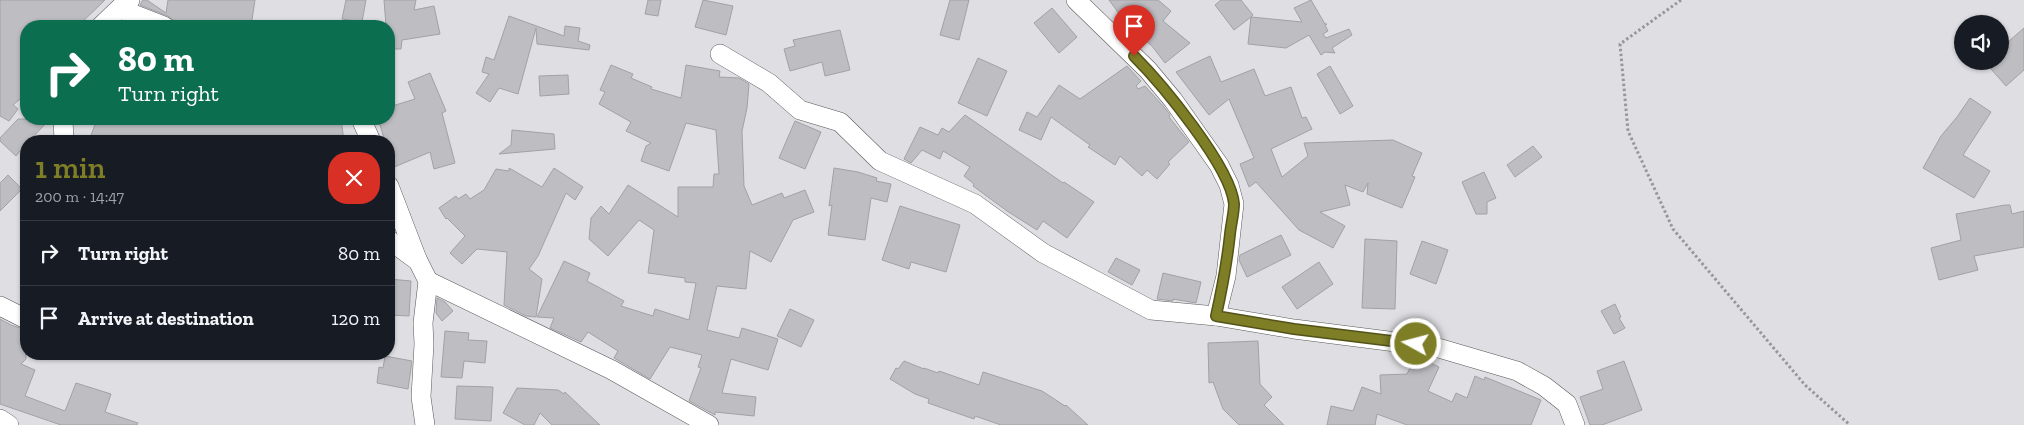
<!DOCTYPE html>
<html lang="en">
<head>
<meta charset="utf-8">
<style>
  body { margin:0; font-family:"Zilla Slab",serif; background:#20242c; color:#f1f3f6; height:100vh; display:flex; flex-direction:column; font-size:19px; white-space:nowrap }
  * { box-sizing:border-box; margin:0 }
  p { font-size:16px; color:#9ea1a6 }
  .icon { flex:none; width:28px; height:28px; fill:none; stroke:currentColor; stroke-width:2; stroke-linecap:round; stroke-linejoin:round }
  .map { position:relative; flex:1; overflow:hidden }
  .drawer { position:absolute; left:20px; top:135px; width:375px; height:225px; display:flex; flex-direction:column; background:#171b24; border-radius:20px; box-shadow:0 1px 4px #0004 }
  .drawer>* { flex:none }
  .top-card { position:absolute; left:20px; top:20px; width:375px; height:105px; border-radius:20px; box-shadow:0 1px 4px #0004; background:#0b6e4f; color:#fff; overflow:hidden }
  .buttons { position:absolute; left:1954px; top:15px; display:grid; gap:10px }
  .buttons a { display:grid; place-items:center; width:55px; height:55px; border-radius:50%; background:#171b24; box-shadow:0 1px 4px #0004; font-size:25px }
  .pin { position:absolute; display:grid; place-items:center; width:42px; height:42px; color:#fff; margin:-51px -21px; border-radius:50% 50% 50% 0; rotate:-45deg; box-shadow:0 0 5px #0007 }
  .pin .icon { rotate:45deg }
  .me { position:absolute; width:55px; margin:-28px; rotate:277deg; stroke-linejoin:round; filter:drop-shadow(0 0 4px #0008) }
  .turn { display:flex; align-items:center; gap:18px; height:105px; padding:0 15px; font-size:22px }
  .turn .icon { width:65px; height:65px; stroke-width:2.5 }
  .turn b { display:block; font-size:35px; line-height:42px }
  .round { display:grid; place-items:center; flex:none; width:52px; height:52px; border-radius:20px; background:#20242c }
  .headline { display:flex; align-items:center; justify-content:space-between; height:85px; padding:0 15px }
  h1 { font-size:30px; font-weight:600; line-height:38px; color:#7e7e26 }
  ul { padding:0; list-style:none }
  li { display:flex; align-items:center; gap:15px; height:65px; padding:0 15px; border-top:1px solid #363941 }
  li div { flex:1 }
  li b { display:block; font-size:19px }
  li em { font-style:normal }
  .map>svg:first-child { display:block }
</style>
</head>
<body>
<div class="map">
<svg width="2024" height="425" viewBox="0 0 2024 425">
  <rect width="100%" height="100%" fill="#dfdfe3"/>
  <!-- building -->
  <g fill="#bebdc2" stroke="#a2a1a6">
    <path d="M 0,0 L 105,0 L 78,26 L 26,26 L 26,94 L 13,105 L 18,109 L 9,121 L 0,116 Z"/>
    <path d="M 143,0 L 147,0 L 166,13 L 168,0 L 255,0 L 251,26 L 198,26 L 173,20 L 168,16 L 140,5 Z"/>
    <path d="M 346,0 L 366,0 L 362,22 L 342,19 Z"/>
    <path d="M 384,0 L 416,0 L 414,10 L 434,6 L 440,34 L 402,40 L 401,49 L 389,49 L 389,26 L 386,26 Z"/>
    <path d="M 648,0 L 661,0 L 658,16 L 645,14 Z"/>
    <path d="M 703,0 L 733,6 L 726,35 L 695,27 Z"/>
    <path d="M 950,0 L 969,0 L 959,40 L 940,35 Z"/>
    <path d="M 1109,0 L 1158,0 L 1171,11 L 1163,21 L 1190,43 L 1165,63 L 1152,46 L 1122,21 L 1123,19 Z"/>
    <path d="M 1221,0 L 1241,0 L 1253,15 L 1251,17 L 1302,22 L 1294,8 L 1311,0 L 1325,24 L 1327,24 L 1325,25 L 1328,31 L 1323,34 L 1326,38 L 1349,29 L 1352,35 L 1332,48 L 1335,53 L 1325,52 L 1321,55 L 1309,35 L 1286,48 L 1248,44 L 1251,17 L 1234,30 L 1215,5 Z"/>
    <path d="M 1052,8 L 1077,37 L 1059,53 L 1034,23 Z"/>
    <path d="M 509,16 L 564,36 L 565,26 L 580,28 L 578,41 L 590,45 L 589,50 L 537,44 L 536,28 L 518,94 L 499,88 L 490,102 L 476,93 L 489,74 L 482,72 L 486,57 L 494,60 Z"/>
    <path d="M 2024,28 L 2024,70 L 2006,86 L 1984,61 L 2000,61 L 2000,49 Z"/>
    <path d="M 840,30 L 850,70 L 825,76 L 822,62 L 790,71 L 784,49 L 795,46 L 793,40 Z"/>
    <path d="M 1210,56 L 1221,82 L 1254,69 L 1265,96 L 1291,87 L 1302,118 L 1306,117 L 1312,129 L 1271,149 L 1282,177 L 1308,156 L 1304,143 L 1393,140 L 1422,153 L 1412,176 L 1415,177 L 1402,208 L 1367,194 L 1368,183 L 1363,192 L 1345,185 L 1350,205 L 1320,212 L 1345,226 L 1333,248 L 1299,230 L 1256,182 L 1249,187 L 1240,164 L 1254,158 L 1229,99 L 1209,115 L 1176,72 Z"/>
    <path d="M 978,58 L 1007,71 L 987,116 L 958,103 Z"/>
    <path d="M 611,65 L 633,74 L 631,78 L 652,87 L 651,89 L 681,98 L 686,65 L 720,71 L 719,77 L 739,78 L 749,84 L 747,108 L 742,131 L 744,186 L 752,205 L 782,193 L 784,198 L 805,190 L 814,212 L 793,220 L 771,262 L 750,251 L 746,289 L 717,286 L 707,330 L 739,338 L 742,328 L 778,339 L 768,370 L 731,359 L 722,393 L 756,397 L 754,416 L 715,412 L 715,415 L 689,401 L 701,368 L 698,367 L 702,355 L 670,347 L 650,379 L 614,358 L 618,351 L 588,332 L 581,342 L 550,328 L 554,318 L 537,317 L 564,261 L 590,273 L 587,281 L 624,301 L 621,306 L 653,316 L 655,309 L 689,320 L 696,283 L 685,282 L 685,278 L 648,273 L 654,230 L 639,220 L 608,256 L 589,239 L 591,218 L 601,206 L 609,214 L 628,185 L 678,217 L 678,187 L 713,187 L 714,174 L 719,174 L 716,130 L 686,123 L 669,171 L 641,161 L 646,146 L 651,143 L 626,131 L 631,122 L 599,104 L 605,92 L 600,90 Z"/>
    <path d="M 1127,66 L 1141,81 L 1136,86 L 1138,89 L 1145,86 L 1164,107 L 1170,115 L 1169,117 L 1189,142 L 1168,162 L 1170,164 L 1157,179 L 1147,170 L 1142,176 L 1120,156 L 1115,165 L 1088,147 L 1090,145 L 1051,117 L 1041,140 L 1019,130 L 1027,112 L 1037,117 L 1059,85 L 1080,99 Z"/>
    <path d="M 1330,66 L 1353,106 L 1340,114 L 1317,74 Z"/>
    <path d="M 430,73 L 446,111 L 442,113 L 455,163 L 434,169 L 430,152 L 392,168 L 389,159 L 389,141 L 385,141 L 378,119 L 389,119 L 389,107 L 415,99 L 408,82 Z"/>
    <path d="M 568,75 L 569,94 L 540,96 L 539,76 Z"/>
    <path d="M 1970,98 L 1991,112 L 1963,155 L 1990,171 L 1974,198 L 1923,168 L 1941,136 L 1957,117 Z"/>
    <path d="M 965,115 L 1063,183 L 1064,182 L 1094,202 L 1067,238 L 1043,221 L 1037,230 L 1007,211 L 973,186 L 974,184 L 964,176 L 970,167 L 943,151 L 940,159 L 922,150 L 911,163 L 904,159 L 920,127 L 938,135 L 942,128 L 949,132 Z"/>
    <path d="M 18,119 L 50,119 L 29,141 L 26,141 L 26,144 L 16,156 L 0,141 L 0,138 Z"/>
    <path d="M 97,119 L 341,119 L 344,141 L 89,141 Z"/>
    <path d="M 795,121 L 821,132 L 805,169 L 779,158 Z"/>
    <path d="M 512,130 L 554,134 L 555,149 L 499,154 L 511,145 Z"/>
    <path d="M 1533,146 L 1542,157 L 1515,177 L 1507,165 Z"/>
    <path d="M 509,168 L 542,187 L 554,168 L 583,187 L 575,200 L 566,193 L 538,256 L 529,269 L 542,279 L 536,317 L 526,316 L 504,305 L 507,252 L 477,249 L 462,264 L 450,253 L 465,236 L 447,218 L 446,219 L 439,208 L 456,196 L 458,199 L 466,194 L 470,199 L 484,190 L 496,169 L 509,171 Z"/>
    <path d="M 834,168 L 858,172 L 877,178 L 876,181 L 891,184 L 887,202 L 871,198 L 865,240 L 828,235 L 832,205 L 829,206 Z"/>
    <path d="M 1484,172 L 1496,198 L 1487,202 L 1487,214 L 1476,214 L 1462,182 Z"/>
    <path d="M 8,175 L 22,189 L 0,211 L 0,183 Z"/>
    <path d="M 2005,205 L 2010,205 L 2012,214 L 2024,211 L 2024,247 L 1974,256 L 1978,270 L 1939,280 L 1931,248 L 1961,240 L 1956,214 Z"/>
    <path d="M 900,206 L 960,225 L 946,272 L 911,262 L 909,269 L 882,260 Z"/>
    <path d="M 1281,235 L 1291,255 L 1247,277 L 1239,260 L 1240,255 Z"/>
    <path d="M 1365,239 L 1397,241 L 1395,309 L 1362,308 Z"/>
    <path d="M 1422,241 L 1448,250 L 1436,284 L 1410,274 Z"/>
    <path d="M 1116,258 L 1140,270 L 1132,285 L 1108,272 Z"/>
    <path d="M 1319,262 L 1333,284 L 1297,309 L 1282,287 Z"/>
    <path d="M 1163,273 L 1201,282 L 1196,303 L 1173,299 L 1173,301 L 1157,299 Z"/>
    <path d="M 389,279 L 411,281 L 409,316 L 389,315 Z"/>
    <path d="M 437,298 L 445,302 L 453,311 L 442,321 L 436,313 Z"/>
    <path d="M 1615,304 L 1621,317 L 1619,318 L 1625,328 L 1614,334 L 1601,311 Z"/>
    <path d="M 790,309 L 814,320 L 801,347 L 777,336 Z"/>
    <path d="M 0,319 L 11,325 L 26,330 L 26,359 L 21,364 L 35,370 L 25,396 L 65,411 L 76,383 L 111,394 L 105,412 L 138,423 L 137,425 L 61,425 L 0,404 Z"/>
    <path d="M 445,331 L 469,333 L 468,340 L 487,341 L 485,363 L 464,361 L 462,378 L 441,377 Z"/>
    <path d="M 1258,341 L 1260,384 L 1272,397 L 1264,405 L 1284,425 L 1239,425 L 1223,409 L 1213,382 L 1209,383 L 1208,343 Z"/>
    <path d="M 385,356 L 412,361 L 408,389 L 377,383 L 379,367 L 383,368 Z"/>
    <path d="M 1416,356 L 1439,367 L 1428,391 L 1452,402 L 1456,393 L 1467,398 L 1475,376 L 1484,380 L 1485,377 L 1541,400 L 1531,425 L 1407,425 L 1377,414 L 1375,425 L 1327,425 L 1331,406 L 1353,411 L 1362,387 L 1381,394 L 1380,375 L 1407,374 Z"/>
    <path d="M 904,361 L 924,369 L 924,368 L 938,373 L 939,371 L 979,385 L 983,372 L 1042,391 L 1065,406 L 1066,405 L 1088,425 L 1001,425 L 975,416 L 974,419 L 928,403 L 929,399 L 915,394 L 890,379 L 896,368 L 898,369 Z"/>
    <path d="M 1624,361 L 1642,410 L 1602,425 L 1590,425 L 1580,397 L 1603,389 L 1597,371 Z"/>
    <path d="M 457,386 L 493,387 L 491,421 L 455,419 Z"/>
    <path d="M 517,388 L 558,390 L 564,394 L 565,392 L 600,425 L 552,425 L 540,413 L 534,425 L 525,425 L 503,413 Z"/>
  </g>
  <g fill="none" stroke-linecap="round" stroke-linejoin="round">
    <defs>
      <g id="minor">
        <path d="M 1076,0 L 1148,70 L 1173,100 L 1219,165 L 1229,185 L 1234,204 L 1226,276 L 1216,316 L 1294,329 L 1435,347 L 1517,371 L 1544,386 L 1567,404 L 1575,425"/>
        <path d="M 123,10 L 164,26"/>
        <path d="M 101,26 L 124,4 L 123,10 L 130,0"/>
        <path d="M 720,54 L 769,83 L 800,110 L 840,122 L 880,161 L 975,204 L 1043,253 L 1100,283 L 1151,310 L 1216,316"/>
        <path d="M 63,119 L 64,141"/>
        <path d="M 361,119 L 371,141"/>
        <path d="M 389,186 L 417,259"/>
        <path d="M 389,240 L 418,261 L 428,281 L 423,323 L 424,344 L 421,397 L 425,425"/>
        <path d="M 428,281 L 612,370 L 709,425"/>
        <path d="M 0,306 L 26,319"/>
        <path d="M 0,419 L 9,425"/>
      </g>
    </defs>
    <!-- minor casing -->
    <use href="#minor" stroke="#58585c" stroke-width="20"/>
    <!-- path -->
    <path stroke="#97979a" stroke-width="3" stroke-dasharray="2.5 2.5" stroke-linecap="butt" d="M 1681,0 L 1620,44 L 1628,131 L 1673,229 L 1805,385 L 1850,425"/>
    <!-- minor -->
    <use href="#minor" stroke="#fff" stroke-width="19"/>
  </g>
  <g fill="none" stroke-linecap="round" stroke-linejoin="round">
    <defs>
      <path id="route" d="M 1134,56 C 1161,83 1231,167 1234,204 C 1234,213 1231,224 1230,234 C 1227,262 1222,289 1216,316 L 1294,329 L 1416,344"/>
    </defs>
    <!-- route casing -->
    <use href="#route" stroke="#525219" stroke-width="12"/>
    <!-- route -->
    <use href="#route" stroke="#7e7e26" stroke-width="9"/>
  </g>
</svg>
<div class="buttons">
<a><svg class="icon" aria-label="sound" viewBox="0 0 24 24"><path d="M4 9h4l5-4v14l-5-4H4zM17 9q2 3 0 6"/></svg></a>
</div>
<div class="pin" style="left:1134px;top:56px;background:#d93025"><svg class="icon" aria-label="arrive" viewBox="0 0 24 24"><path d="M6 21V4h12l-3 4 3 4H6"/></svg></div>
<svg class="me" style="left:1416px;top:344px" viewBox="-20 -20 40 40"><circle r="17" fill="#7e7e26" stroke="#fff" stroke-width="3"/><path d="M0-11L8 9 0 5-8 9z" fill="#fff"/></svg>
<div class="top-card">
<div class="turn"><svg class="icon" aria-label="right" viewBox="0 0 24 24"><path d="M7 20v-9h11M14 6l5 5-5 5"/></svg><div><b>80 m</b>Turn right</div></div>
</div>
<section class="drawer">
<div class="headline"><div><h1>1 min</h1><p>200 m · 14:47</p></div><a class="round" style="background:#d93025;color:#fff"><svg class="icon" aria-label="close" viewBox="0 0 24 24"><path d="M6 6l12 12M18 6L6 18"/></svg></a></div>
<ul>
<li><svg class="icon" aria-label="right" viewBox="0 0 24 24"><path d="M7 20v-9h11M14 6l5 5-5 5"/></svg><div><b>Turn right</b></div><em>80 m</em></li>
<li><svg class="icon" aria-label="arrive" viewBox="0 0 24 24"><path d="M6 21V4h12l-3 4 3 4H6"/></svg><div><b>Arrive at destination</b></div><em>120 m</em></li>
</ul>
</section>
</div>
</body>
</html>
